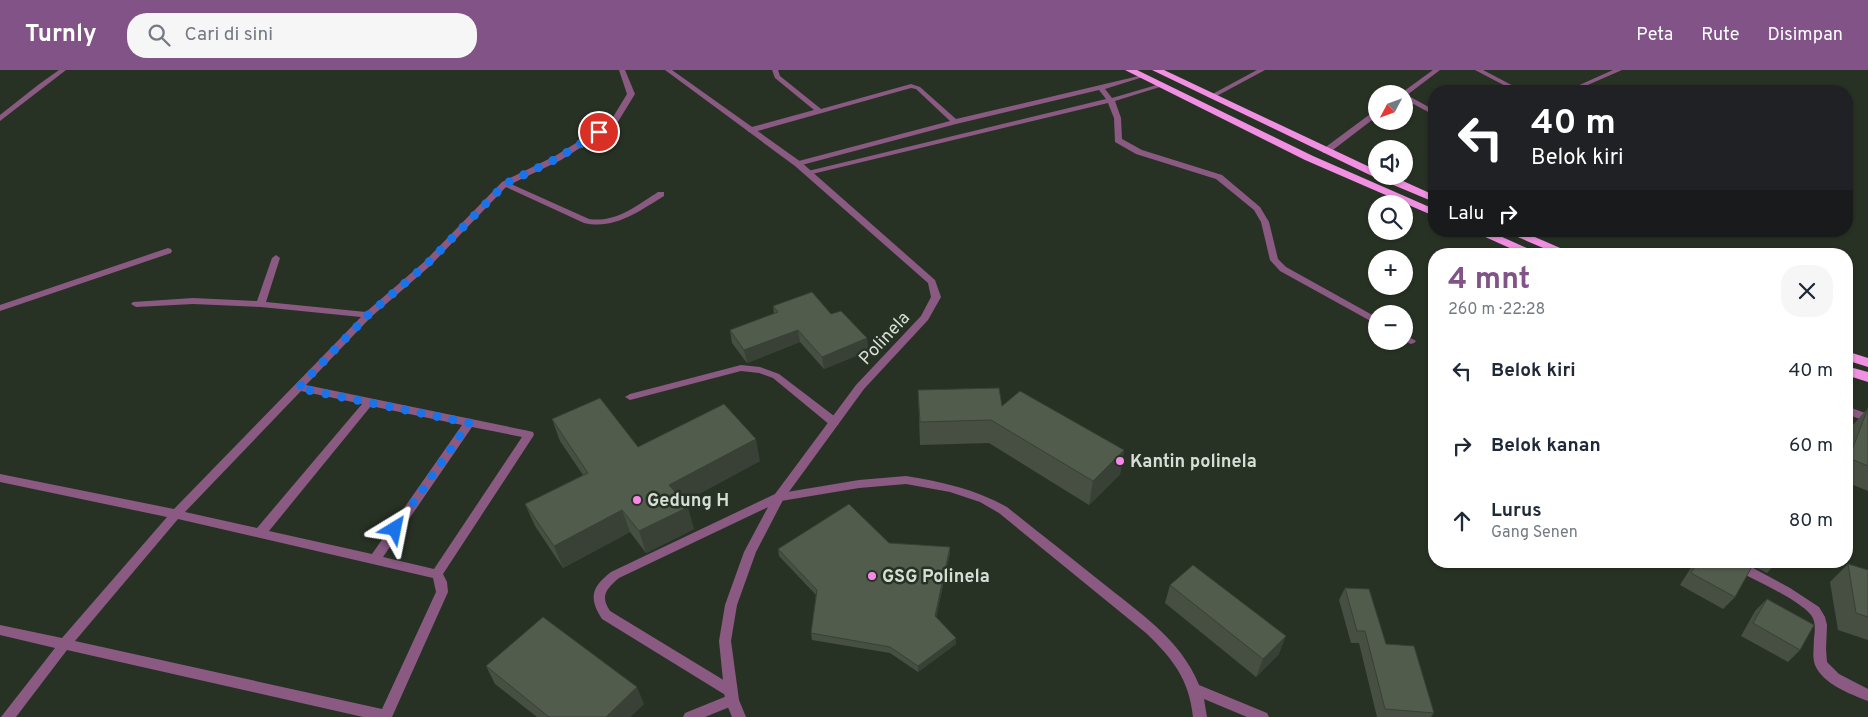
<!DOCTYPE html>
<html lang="id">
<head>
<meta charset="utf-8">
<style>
  body { margin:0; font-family:Overpass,sans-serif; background:#f6f6f7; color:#1f2937; height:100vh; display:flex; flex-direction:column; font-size:19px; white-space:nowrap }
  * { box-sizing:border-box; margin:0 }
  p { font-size:16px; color:#747a83 }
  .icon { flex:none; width:28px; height:28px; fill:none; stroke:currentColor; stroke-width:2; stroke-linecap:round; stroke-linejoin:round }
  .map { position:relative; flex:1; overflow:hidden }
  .panel { position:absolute; left:1428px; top:178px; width:425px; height:320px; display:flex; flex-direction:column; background:#fff; border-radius:20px; box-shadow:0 1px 4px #0004 }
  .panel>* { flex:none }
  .top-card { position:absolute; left:1428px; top:15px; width:425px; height:152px; border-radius:20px; box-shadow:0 1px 4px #0004; background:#202124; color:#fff; overflow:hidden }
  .needle { width:32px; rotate:229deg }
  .tools { position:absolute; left:1368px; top:15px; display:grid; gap:10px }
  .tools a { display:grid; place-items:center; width:45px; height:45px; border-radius:50%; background:#fff; box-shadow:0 1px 4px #0004; font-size:25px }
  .pin { position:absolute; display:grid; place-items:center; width:42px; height:42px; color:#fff; margin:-21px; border:2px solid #fff; border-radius:50%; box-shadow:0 1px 5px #0007 }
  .me { position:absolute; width:55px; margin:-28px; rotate:35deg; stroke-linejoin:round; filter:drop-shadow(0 0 4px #0008) }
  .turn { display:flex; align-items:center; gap:18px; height:105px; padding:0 20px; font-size:22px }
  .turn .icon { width:65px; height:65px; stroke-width:2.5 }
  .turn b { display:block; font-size:35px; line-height:42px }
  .then { display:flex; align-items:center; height:48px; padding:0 20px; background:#0003; gap:10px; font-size:19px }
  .round { display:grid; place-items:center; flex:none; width:52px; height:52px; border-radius:20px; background:#f6f6f7 }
  .overview { display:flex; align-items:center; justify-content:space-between; height:85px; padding:0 20px }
  h1 { font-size:30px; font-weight:700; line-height:38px; color:#815387 }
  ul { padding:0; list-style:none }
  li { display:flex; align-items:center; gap:15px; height:75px; padding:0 20px }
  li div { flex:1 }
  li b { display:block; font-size:19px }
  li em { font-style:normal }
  header { display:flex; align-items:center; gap:30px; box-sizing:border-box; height:70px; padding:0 25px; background:#815387; color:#fff }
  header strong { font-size:24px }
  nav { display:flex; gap:28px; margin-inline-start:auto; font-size:18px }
  .search { width:350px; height:45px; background:#f6f6f7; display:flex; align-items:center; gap:12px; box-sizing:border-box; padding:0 18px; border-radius:20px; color:#747a83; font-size:19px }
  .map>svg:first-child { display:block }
</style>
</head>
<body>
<header>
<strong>Turnly</strong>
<div class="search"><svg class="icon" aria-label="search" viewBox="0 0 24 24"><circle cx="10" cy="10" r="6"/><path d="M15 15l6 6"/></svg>Cari di sini</div>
<nav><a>Peta</a><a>Rute</a><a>Disimpan</a></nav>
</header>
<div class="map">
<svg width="1868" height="647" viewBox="0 0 1868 647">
  <rect width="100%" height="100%" fill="#283224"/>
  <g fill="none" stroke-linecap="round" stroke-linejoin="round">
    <!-- service -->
    <g fill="#8a5a83" fill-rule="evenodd">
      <path d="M 772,0 L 778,0 L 780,6 L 821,39 L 911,14 L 920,17 L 956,49 L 1143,5 L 1143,7 L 1105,19 L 1112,28 L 1160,14 L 1163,16 L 1115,31 L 1121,48 L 1122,69 L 1142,80 L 1222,105 L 1260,137 L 1269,152 L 1278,189 L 1286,197 L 1376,247 L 1376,254 L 1280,201 L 1270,190 L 1261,152 L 1254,140 L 1216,109 L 1136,84 L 1115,72 L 1114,48 L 1108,33 L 808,105 L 804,103 L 808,101 L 1106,29 L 1099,20 L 956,54 L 798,96 L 795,96 L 795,92 L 950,51 L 916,19 L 911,18 L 754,62 L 748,62 L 748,58 L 814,40 L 775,8 Z"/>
      <path d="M 1257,0 L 1265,0 L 1213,28 L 1207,27 Z"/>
      <path d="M 1404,264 L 1416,271 L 1414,273 L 1411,274 L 1404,271 Z"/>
      <path d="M 741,295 L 760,297 L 779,304 L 838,349 L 839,352 L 838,355 L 830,355 L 773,308 L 759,303 L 741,301 L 630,330 L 625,327 L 630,324 Z"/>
      <path d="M 1846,336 L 1868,344 L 1868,352 L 1846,344 Z"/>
      <path d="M 906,406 C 942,412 975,419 1007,437 C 1038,462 1069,486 1100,511 C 1137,541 1181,569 1199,615 L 1267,643 L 1269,647 L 1247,647 L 1204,629 L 1207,647 L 1193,647 C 1189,609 1173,589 1146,563 L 999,443 L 980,432 L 950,422 L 906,414 L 859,418 L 781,431 L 619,508 C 606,519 600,526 610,541 L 735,617 L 736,621 L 735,625 L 739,630 L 737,634 L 705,647 L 683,647 L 685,643 L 727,626 L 602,549 C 588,527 592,517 611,502 L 775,424 L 859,410 Z"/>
    </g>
    <!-- minor -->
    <g fill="#8a5a83" fill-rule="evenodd">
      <path d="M 59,0 L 66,0 L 0,51 L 0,45 L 38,15 Z"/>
      <path d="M 619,0 L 625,0 L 635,24 L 616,55 L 561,90 L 511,114 L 589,149 C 616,153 636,136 658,122 L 664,122 L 664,126 C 639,141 615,160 584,153 L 506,117 L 430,196 L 371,247 L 306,315 L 529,361 L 533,362 L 534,365 L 443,504 L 447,512 L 448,522 L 392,647 L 363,647 L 67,580 L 16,647 L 1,647 L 55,578 L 0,565 L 0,555 L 62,568 L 167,447 L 0,412 L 0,404 L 174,439 L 361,247 L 261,237 L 193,234 L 136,237 L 131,234 L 133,232 L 193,228 L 257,231 L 272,188 L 276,185 L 280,188 L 266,232 L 366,242 L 424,192 L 502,112 L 555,86 L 610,52 L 627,24 ZM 301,321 L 362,334 L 257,458 L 185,442 ZM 371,336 L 462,355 L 372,484 L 269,461 ZM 472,357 L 522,367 L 434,499 L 383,487 ZM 178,449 L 433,508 L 436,522 L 382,639 L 75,571 Z"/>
      <path d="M 665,0 L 672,0 L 801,92 L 935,210 L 941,227 L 928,250 L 864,319 L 783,430 L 756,482 L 737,535 L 731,571 L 739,630 L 746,647 L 732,647 L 725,630 L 719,571 L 725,535 L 744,482 L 775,424 L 856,315 L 921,246 L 931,227 L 928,213 L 795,96 Z"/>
      <path d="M 1433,0 L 1440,0 L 1407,25 L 1434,40 L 1434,45 L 1404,29 L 1404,24 L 1400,24 Z"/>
      <path d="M 1475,0 L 1483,0 L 1523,21 L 1515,21 Z"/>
      <path d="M 1613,0 L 1622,0 L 1574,21 L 1566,21 Z"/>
      <path d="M 1373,42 L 1376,42 L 1376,47 L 1329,83 L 1323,83 L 1323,79 Z"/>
      <path d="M 168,178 L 171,179 L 172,181 L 171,183 L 0,241 L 0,235 Z"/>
      <path d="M 1723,491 L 1740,491 L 1790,518 L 1819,537 L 1825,547 L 1827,555 L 1826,579 L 1827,592 L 1839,604 L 1868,619 L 1868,631 C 1850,624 1823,614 1815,595 C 1812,586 1814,577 1814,568 C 1815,561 1816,551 1811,545 C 1796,527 1747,507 1725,494 Z"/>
    </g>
    <!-- trunk -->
    <g fill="#f190e3" fill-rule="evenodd">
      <path d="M 1125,0 L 1137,0 L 1313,86 L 1434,139 L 1434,146 L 1305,90 Z"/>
      <path d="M 1152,0 L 1164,0 L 1376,100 L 1376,106 L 1392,106 L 1434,125 L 1434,132 L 1372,106 Z"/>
      <path d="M 1472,161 L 1489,161 L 1540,184 L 1523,184 Z"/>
      <path d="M 1504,161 L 1521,161 L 1574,184 L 1557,184 Z"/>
      <path d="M 1846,281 L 1868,288 L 1868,297 L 1846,290 Z"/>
      <path d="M 1846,296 L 1868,302 L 1868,312 L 1846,305 Z"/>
    </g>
  </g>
  <!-- wall -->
  <g fill="#464f42">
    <path d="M 773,236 L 831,244 L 867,268 L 868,281 L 824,299 L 800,272 L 747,293 L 732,273 L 730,260 L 774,244 Z"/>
    <path d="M 918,320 L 1002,336 L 1124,380 L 1120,404 L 1089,435 L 989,373 L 920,375 Z"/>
    <path d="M 1868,338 L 1868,421 L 1846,412 L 1846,371 L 1852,356 Z"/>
    <path d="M 552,349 L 638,377 L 760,391 L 684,432 L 694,459 L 646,483 L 630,462 L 563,498 L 535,456 L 525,434 L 583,405 L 560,371 Z"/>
    <path d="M 889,473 L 950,477 L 950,483 L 936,547 L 956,574 L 918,602 L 890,583 L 812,570 L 811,563 L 816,525 L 779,486 L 778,479 Z"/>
    <path d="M 1695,491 L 1778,491 L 1767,503 L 1752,495 L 1735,527 L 1723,539 L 1680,515 Z"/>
    <path d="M 1848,494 L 1868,500 L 1868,570 L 1838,560 L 1830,512 Z"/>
    <path d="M 1170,515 L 1279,584 L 1256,607 L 1165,533 Z"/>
    <path d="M 1345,518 L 1386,574 L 1434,643 L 1431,647 L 1377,647 L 1359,573 L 1351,573 L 1339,530 Z"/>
    <path d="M 1767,529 L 1800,580 L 1788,592 L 1741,566 L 1755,541 Z"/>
    <path d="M 486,596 L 644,634 L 630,647 L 537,647 L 495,614 Z"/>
  </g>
  <!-- shaded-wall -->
  <g fill="#394036">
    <path d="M 798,260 L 800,272 L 747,293 L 744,280 Z"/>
    <path d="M 867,268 L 868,281 L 824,299 L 822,287 Z"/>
    <path d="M 756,369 L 760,391 L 675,437 L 669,415 Z"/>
    <path d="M 1124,380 L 1120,404 L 1089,435 L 1093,411 Z"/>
    <path d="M 688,437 L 694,459 L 646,483 L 639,461 Z"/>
    <path d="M 622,440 L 630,462 L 563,498 L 554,476 Z"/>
    <path d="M 950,477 L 950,483 L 935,552 L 935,546 Z"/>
    <path d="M 1286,566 L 1279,584 L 1256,607 L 1263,589 Z"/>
    <path d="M 956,568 L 956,574 L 918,602 L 918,596 Z"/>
    <path d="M 637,617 L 644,634 L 630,647 L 606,647 Z"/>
  </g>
  <!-- building -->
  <g fill="#515c4d" stroke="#394036">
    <path d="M 812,222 L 831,244 L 841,241 L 867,268 L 822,287 L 798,260 L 744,280 L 730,260 L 778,242 L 773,236 Z"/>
    <path d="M 999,318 L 1002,336 L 1020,321 L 1124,380 L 1093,411 L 991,350 L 920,352 L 918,320 Z"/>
    <path d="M 600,328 L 638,377 L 724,334 L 756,369 L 669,415 L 688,437 L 639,461 L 622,440 L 554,476 L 525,434 L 588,403 L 552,349 Z"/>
    <path d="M 1868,338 L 1868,396 L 1849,388 Z"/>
    <path d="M 849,434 L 889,473 L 950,477 L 935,546 L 956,568 L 918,596 L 890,577 L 811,563 L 817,520 L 778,479 Z"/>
    <path d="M 1698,491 L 1751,491 L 1754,493 L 1735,527 L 1691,503 Z"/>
    <path d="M 1848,494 L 1868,500 L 1868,547 L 1856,543 Z"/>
    <path d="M 1193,495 L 1286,566 L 1263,589 L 1170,515 Z"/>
    <path d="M 1345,518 L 1369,519 L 1386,574 L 1414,576 L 1434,643 L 1385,639 L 1365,561 L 1357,561 Z"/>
    <path d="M 1767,529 L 1814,555 L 1800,580 L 1753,553 Z"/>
    <path d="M 543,547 L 637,617 L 606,647 L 549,647 L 486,596 Z"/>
  </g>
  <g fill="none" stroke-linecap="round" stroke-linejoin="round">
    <!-- route -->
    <path stroke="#1a73e8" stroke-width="9" stroke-dasharray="0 16.2" d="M 395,459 L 469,353 L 298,318 L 368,245 L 427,194 L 505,114 L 558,88 L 599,62"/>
  </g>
  <!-- markers -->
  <g fill="#f987e9" stroke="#283224" stroke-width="2">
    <circle cx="1120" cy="391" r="5"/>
    <circle cx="637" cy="430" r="5"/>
    <circle cx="872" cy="506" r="5"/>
  </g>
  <g text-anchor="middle" stroke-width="5" stroke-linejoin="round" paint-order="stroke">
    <!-- street labels -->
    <g font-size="18" fill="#d7ded5" stroke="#283224">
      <text transform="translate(884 268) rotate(-47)" y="6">Polinela</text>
    </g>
    <!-- poi labels -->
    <g font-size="18" font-weight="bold" fill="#d7ded5" stroke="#283224" text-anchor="start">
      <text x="1130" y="397">Kantin polinela</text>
      <text x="647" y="436">Gedung H</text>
      <text x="882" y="512">GSG Polinela</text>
    </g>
  </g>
</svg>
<div class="tools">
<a><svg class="needle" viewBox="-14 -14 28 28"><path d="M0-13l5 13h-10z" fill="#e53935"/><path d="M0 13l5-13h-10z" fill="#747a83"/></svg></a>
<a><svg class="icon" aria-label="sound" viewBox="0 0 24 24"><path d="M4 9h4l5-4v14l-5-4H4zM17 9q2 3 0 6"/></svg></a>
<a><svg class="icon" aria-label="search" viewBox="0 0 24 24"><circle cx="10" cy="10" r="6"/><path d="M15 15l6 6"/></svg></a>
<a>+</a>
<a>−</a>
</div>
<div class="pin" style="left:599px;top:62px;background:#d93025"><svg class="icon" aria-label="arrive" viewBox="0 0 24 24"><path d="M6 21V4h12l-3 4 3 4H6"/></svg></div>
<svg class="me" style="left:395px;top:459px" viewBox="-20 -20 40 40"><path d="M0-17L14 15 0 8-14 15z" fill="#1a73e8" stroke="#fff" stroke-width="4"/></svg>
<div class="top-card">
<div class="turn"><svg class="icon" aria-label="left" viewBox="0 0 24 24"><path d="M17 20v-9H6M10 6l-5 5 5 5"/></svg><div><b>40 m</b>Belok kiri</div></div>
<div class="then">Lalu<svg class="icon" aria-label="right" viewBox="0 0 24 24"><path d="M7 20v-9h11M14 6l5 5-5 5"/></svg></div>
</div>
<section class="panel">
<div class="overview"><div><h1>4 mnt</h1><p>260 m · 22:28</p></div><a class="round"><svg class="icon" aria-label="close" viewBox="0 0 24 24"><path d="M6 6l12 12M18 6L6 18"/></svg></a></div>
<ul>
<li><svg class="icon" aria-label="left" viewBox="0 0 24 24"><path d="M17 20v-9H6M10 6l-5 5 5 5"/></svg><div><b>Belok kiri</b></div><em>40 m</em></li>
<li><svg class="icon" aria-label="right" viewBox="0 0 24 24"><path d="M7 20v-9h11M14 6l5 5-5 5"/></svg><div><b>Belok kanan</b></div><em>60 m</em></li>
<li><svg class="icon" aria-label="ahead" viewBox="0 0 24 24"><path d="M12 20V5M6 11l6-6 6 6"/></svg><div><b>Lurus</b><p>Gang Senen</p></div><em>80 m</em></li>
</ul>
</section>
</div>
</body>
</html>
